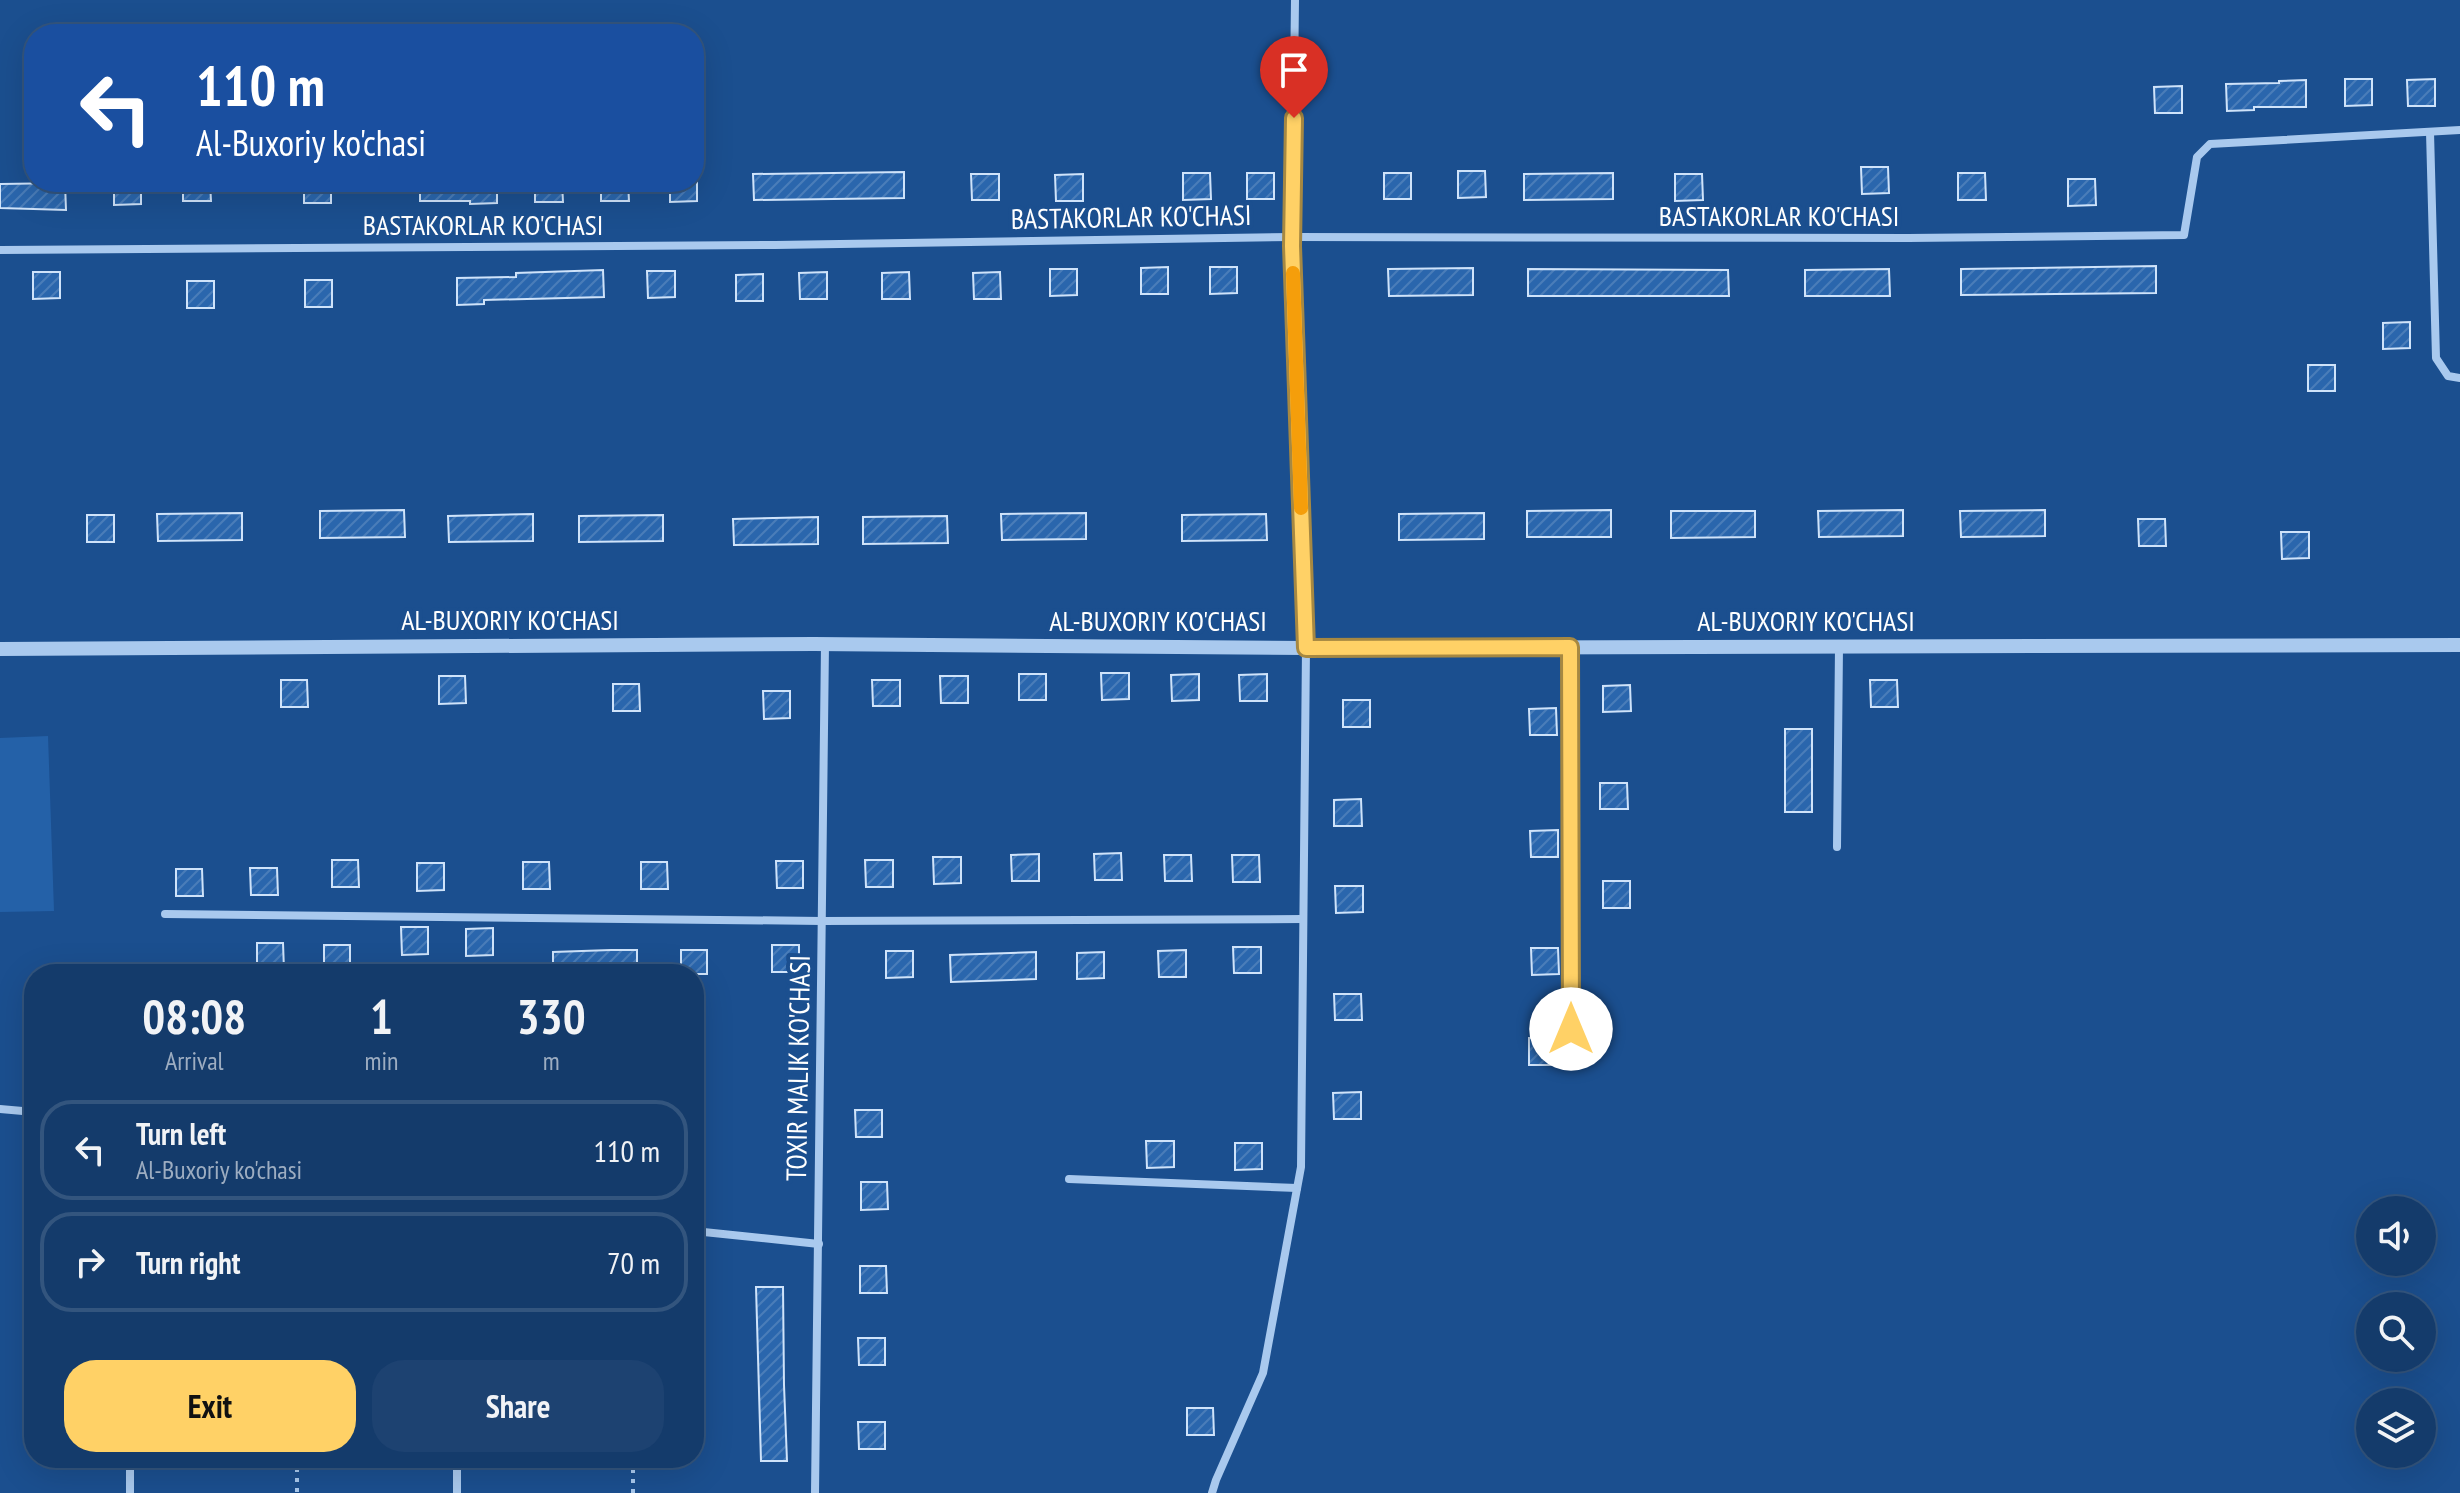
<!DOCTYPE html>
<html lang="en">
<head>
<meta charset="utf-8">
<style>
  body { margin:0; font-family:"PT Sans Narrow",sans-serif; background:#1d4271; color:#f1f3f6; height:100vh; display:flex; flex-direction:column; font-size:30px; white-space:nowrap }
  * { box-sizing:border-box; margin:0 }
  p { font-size:26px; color:#9dadc1 }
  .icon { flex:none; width:44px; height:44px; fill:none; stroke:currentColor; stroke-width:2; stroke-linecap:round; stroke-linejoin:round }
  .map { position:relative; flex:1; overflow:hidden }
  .panel { position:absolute; left:24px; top:964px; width:680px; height:504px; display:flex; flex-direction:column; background:#143b6b; border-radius:32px; box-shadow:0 8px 32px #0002,0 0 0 2px #33557e }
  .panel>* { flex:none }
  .hud { position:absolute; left:24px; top:24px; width:680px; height:168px; border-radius:32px; box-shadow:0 8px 32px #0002,0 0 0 2px #33557e; background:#1a4fa0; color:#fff; overflow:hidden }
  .fabs { position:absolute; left:2356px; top:1196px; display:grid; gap:16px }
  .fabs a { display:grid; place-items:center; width:80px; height:80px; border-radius:50%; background:#143b6b; box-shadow:0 8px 32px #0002,0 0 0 2px #33557e; font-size:40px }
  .pin { position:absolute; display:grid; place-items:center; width:68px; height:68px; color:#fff; margin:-82px -34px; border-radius:50% 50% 50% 0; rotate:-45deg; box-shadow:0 0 8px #0007 }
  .pin .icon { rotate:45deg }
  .me { position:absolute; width:88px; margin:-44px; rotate:0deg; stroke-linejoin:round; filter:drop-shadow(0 0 6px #0008) }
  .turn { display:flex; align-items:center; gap:28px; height:168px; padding:0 40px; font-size:36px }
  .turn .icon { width:104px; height:104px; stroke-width:2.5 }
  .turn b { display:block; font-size:56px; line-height:68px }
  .eta { display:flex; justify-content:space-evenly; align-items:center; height:136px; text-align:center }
  .eta b { font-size:48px; font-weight:700; line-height:56px }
  .button { display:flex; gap:16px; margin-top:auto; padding:16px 40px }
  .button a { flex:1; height:92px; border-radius:32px; background:#ffd166; color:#111; font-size:32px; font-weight:700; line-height:92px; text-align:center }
  .button a+a { background:#1d4271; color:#f1f3f6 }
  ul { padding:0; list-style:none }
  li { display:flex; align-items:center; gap:24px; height:100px; margin:0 16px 12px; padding:0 24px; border:4px solid #33557e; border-radius:32px }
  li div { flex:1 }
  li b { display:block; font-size:30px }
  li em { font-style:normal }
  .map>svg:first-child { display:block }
</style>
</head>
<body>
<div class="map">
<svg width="2460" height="1493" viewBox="0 0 2460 1493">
  <defs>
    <pattern id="building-hatch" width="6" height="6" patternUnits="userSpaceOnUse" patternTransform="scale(2)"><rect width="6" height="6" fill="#2a66ad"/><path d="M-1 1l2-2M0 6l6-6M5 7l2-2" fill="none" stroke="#4a7db9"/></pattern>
  </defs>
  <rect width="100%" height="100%" fill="#1b4f8f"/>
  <!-- grass -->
  <path fill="#2461a8" d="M 48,736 L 54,911 L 0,912 L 0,738 Z"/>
  <!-- building -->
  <g fill="url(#building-hatch)" stroke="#cfe3fa" stroke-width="2">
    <path d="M 2345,79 L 2372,79 L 2372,105 L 2345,106 Z"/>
    <path d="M 2435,79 L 2435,106 L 2408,106 L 2407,80 Z"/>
    <path d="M 2306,80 L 2306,107 L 2254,107 L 2254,110 L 2227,111 L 2226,84 L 2279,83 L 2279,81 Z"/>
    <path d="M 2182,86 L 2182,113 L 2155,113 L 2154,87 Z"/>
    <path d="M 1861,167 L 1888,167 L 1889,193 L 1862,194 Z"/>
    <path d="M 1458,171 L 1485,171 L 1486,197 L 1458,198 Z"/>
    <path d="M 904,172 L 904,198 L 754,200 L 753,174 Z"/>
    <path d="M 1183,173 L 1210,173 L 1211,199 L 1183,200 Z"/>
    <rect x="1247" y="173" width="27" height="26"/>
    <rect x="1384" y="173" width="27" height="26"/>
    <path d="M 1613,173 L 1613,199 L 1524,200 L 1524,174 Z"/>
    <path d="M 1958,173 L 1985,173 L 1986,200 L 1958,200 Z"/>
    <path d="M 971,174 L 999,174 L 999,200 L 972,200 Z"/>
    <path d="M 1083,174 L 1083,201 L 1056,201 L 1055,175 Z"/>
    <path d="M 1675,174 L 1702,174 L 1703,200 L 1675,201 Z"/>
    <path d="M 2068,179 L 2095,179 L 2096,205 L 2068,206 Z"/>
    <path d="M 114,182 L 141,182 L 141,204 L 114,205 Z"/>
    <path d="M 183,182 L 210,182 L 211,201 L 183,201 Z"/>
    <rect x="304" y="182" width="27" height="21"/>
    <path d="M 420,182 L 497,182 L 497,203 L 470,204 L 470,201 L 420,201 Z"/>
    <path d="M 535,182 L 562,182 L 563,202 L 535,202 Z"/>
    <path d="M 601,182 L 628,182 L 629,201 L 601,201 Z"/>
    <path d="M 670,182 L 697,182 L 697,201 L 670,202 Z"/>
    <path d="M 65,183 L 66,210 L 0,208 L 0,184 Z"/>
    <path d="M 2156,266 L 2156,293 L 1961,295 L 1961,269 Z"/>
    <path d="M 1168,267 L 1168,294 L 1141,294 L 1141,268 Z"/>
    <path d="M 1210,267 L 1237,267 L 1237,293 L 1210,294 Z"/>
    <path d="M 1473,268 L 1473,295 L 1389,296 L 1388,269 Z"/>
    <path d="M 1050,269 L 1077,269 L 1077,295 L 1050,296 Z"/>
    <path d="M 1528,269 L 1728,270 L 1729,296 L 1528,296 Z"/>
    <path d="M 1889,269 L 1890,296 L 1805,296 L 1805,270 Z"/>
    <path d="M 603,270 L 604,297 L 484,300 L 484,304 L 457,305 L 457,278 L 516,277 L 516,273 Z"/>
    <path d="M 647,271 L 675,271 L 675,297 L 648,298 Z"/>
    <path d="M 33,272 L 60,272 L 60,298 L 33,299 Z"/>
    <path d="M 827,272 L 827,299 L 800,299 L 799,273 Z"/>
    <path d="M 909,272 L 910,299 L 882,299 L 882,273 Z"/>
    <path d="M 1000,272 L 1001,299 L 974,299 L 973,273 Z"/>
    <path d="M 763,274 L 763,301 L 736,301 L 736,275 Z"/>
    <rect x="305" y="280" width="27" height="27"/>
    <rect x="187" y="281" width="27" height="27"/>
    <path d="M 2410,322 L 2410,348 L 2383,349 L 2383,323 Z"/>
    <rect x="2308" y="365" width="27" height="26"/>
    <path d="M 404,510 L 405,537 L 320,538 L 320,511 Z"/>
    <path d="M 1611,510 L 1611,537 L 1527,537 L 1527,511 Z"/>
    <path d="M 1903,510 L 1903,536 L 1819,537 L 1818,511 Z"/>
    <path d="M 2045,510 L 2045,536 L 1961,537 L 1960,511 Z"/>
    <path d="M 1671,511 L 1755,511 L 1755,537 L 1671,538 Z"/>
    <path d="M 242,513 L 242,540 L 158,541 L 157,514 Z"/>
    <path d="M 1086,513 L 1086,539 L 1002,540 L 1001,514 Z"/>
    <path d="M 1484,513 L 1484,539 L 1399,540 L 1399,514 Z"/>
    <path d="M 533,514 L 533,541 L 449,542 L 448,516 Z"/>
    <path d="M 1266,514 L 1267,540 L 1182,541 L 1182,515 Z"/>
    <rect x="87" y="515" width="27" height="27"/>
    <path d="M 663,515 L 663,541 L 579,542 L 579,516 Z"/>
    <path d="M 947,516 L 948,543 L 863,544 L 863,517 Z"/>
    <path d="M 818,517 L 818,544 L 734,545 L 733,519 Z"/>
    <path d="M 2138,519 L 2165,519 L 2166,546 L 2139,546 Z"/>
    <path d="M 2281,532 L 2309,532 L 2309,558 L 2282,559 Z"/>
    <path d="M 1101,673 L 1129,673 L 1129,699 L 1102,700 Z"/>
    <rect x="1019" y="674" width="27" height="26"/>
    <path d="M 1199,674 L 1199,700 L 1172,701 L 1171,675 Z"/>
    <path d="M 1267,674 L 1267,701 L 1240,701 L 1239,675 Z"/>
    <path d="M 439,676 L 465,676 L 466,703 L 439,704 Z"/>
    <path d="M 940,676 L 968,676 L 968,703 L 941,703 Z"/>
    <path d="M 281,680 L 307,680 L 308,707 L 281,707 Z"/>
    <path d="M 872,680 L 900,680 L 900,706 L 873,706 Z"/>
    <path d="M 1870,680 L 1897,680 L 1898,707 L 1871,707 Z"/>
    <path d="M 613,684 L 639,684 L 640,711 L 613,711 Z"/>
    <path d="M 1630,685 L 1631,711 L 1603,712 L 1603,686 Z"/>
    <path d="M 763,691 L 790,691 L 790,718 L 764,719 Z"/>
    <rect x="1343" y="700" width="27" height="27"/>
    <path d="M 1556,708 L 1557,735 L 1530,735 L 1529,709 Z"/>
    <rect x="1785" y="729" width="27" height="83"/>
    <path d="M 1600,783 L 1627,783 L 1628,809 L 1600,809 Z"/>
    <path d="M 1361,799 L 1362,826 L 1334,826 L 1334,800 Z"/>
    <path d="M 1558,830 L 1558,857 L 1531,857 L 1530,831 Z"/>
    <path d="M 1121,853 L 1122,880 L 1095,880 L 1094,854 Z"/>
    <path d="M 1039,854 L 1039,881 L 1012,881 L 1011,855 Z"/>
    <path d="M 1164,855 L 1191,855 L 1192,881 L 1165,881 Z"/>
    <path d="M 1232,855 L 1259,855 L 1260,882 L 1233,882 Z"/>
    <path d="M 933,857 L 961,857 L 961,883 L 934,884 Z"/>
    <path d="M 332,860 L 358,860 L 359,887 L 332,887 Z"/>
    <path d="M 865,860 L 893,860 L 893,887 L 866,887 Z"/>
    <path d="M 776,861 L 803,861 L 803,888 L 777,888 Z"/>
    <path d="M 523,862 L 549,862 L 550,889 L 523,889 Z"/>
    <path d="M 641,862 L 667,862 L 668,889 L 641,889 Z"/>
    <path d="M 417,863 L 444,863 L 444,890 L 417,891 Z"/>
    <path d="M 250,868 L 277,868 L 278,895 L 251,895 Z"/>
    <path d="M 176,869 L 202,869 L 203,896 L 176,896 Z"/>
    <rect x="1603" y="881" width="27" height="27"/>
    <path d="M 1335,886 L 1363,886 L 1363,912 L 1336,913 Z"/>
    <path d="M 401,927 L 428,927 L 428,954 L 402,955 Z"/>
    <path d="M 493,928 L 493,955 L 466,956 L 466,929 Z"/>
    <path d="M 257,943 L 283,943 L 284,970 L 257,970 Z"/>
    <rect x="324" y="945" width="26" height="27"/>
    <rect x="772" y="945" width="27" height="27"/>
    <path d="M 1233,947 L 1261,947 L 1261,973 L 1234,973 Z"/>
    <path d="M 1531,948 L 1558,948 L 1559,974 L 1532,975 Z"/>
    <path d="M 611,950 L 637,950 L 637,974 L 553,974 L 553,952 Z"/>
    <rect x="681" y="950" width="26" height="24"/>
    <path d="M 1186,950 L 1186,977 L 1159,977 L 1158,951 Z"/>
    <path d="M 886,951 L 913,951 L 913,977 L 886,978 Z"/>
    <path d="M 1036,952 L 1036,979 L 951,982 L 950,955 Z"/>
    <path d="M 1104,952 L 1104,978 L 1077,979 L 1077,953 Z"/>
    <path d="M 1334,994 L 1361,994 L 1362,1020 L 1335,1020 Z"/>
    <rect x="1529" y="1038" width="27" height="27"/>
    <path d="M 1361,1092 L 1361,1119 L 1334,1119 L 1333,1093 Z"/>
    <path d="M 855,1110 L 882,1110 L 882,1137 L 856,1137 Z"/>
    <path d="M 1146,1141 L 1174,1141 L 1174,1167 L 1147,1168 Z"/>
    <path d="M 1235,1143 L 1262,1143 L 1262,1169 L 1235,1170 Z"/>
    <path d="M 861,1182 L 887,1182 L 888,1209 L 861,1210 Z"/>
    <path d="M 860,1266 L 886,1266 L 887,1293 L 860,1293 Z"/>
    <path d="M 756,1287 L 783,1287 L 784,1385 L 787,1461 L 761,1461 Z"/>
    <path d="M 858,1338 L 885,1338 L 885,1365 L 859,1365 Z"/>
    <path d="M 1187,1408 L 1213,1408 L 1214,1435 L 1187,1435 Z"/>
    <path d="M 858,1422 L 885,1422 L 885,1449 L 859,1449 Z"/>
  </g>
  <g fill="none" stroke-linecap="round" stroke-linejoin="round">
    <!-- path -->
    <g stroke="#a9c9ee" stroke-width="4" stroke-dasharray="4 6" stroke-linecap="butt">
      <path d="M 297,1458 L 297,1493"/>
      <path d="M 633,1493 L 633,1458"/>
    </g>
    <!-- minor -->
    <g stroke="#a9c9ee" stroke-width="8">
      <path d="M 2430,132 L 2436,358 L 2448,376 L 2460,378"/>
      <path d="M 0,250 L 775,245 L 1292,237 L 1908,238 L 2184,235 L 2197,157 L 2210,144 L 2460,130"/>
      <path d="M 1570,647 L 1571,1029"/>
      <path d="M 1837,847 L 1839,647"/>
      <path d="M 165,914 L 822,921 L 1303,919"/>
      <path d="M 0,1109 L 34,1112"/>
      <path d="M 1069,1179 L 1297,1188"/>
      <path d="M 694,1231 L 819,1244"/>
      <path d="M 130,1458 L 130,1493"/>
      <path d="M 457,1458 L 457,1493"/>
      <path d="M 815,1493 L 825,644"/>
      <path d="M 1212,1493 L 1216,1480 L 1263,1373 L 1301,1167 L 1306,648 L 1292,246 L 1295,0"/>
    </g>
    <!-- tertiary -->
    <path stroke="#a9c9ee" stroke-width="14" d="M 0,649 L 814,644 L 1306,648 L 2460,645"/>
  </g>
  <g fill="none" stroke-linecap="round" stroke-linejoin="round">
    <defs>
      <path id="route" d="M 1294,118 L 1292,246 L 1306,648 L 1570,647 L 1571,1029"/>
    </defs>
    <!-- route casing -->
    <use href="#route" stroke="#a68842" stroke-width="20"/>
    <!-- route -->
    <use href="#route" stroke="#ffd166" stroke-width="14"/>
    <!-- slow -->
    <path stroke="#f59e0b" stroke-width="14" d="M 1293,273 L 1301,508"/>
  </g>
  <g text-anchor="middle" stroke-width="8" stroke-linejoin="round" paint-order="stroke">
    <!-- street labels -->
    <g font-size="28" fill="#fff" stroke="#1b4f8f">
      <text x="1779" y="226">BASTAKORLAR KO'CHASI</text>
      <text transform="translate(1131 217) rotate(-1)" y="10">BASTAKORLAR KO'CHASI</text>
      <text x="483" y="235">BASTAKORLAR KO'CHASI</text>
      <text x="510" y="630">AL-BUXORIY KO'CHASI</text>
      <text x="1158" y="631">AL-BUXORIY KO'CHASI</text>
      <text x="1806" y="631">AL-BUXORIY KO'CHASI</text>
      <text transform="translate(798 1068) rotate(-89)" y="10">TOXIR MALIK KO'CHASI</text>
    </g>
  </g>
</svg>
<div class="fabs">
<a><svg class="icon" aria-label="sound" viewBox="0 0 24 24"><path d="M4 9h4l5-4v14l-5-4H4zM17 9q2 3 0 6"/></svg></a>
<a><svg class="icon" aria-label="search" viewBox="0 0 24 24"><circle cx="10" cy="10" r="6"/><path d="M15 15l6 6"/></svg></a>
<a><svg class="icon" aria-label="layers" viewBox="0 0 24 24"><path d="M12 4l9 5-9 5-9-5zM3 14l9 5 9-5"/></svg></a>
</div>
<div class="pin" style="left:1294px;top:118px;background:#d93025"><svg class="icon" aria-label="arrive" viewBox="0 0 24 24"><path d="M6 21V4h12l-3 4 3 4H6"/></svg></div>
<svg class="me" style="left:1571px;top:1029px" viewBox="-20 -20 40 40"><circle r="19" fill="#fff"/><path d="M0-13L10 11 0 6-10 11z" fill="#ffd166"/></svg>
<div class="hud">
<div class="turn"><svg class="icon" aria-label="left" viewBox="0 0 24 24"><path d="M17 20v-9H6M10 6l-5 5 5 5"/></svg><div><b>110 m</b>Al-Buxoriy ko'chasi</div></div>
</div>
<section class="panel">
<div class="eta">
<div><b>08:08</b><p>Arrival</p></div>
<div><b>1</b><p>min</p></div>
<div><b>330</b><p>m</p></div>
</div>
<ul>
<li><svg class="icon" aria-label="left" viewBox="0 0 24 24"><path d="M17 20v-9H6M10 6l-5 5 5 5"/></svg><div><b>Turn left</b><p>Al-Buxoriy ko'chasi</p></div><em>110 m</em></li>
<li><svg class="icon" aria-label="right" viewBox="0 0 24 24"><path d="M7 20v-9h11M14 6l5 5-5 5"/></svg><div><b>Turn right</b></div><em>70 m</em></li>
</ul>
<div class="button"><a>Exit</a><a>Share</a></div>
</section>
</div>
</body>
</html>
